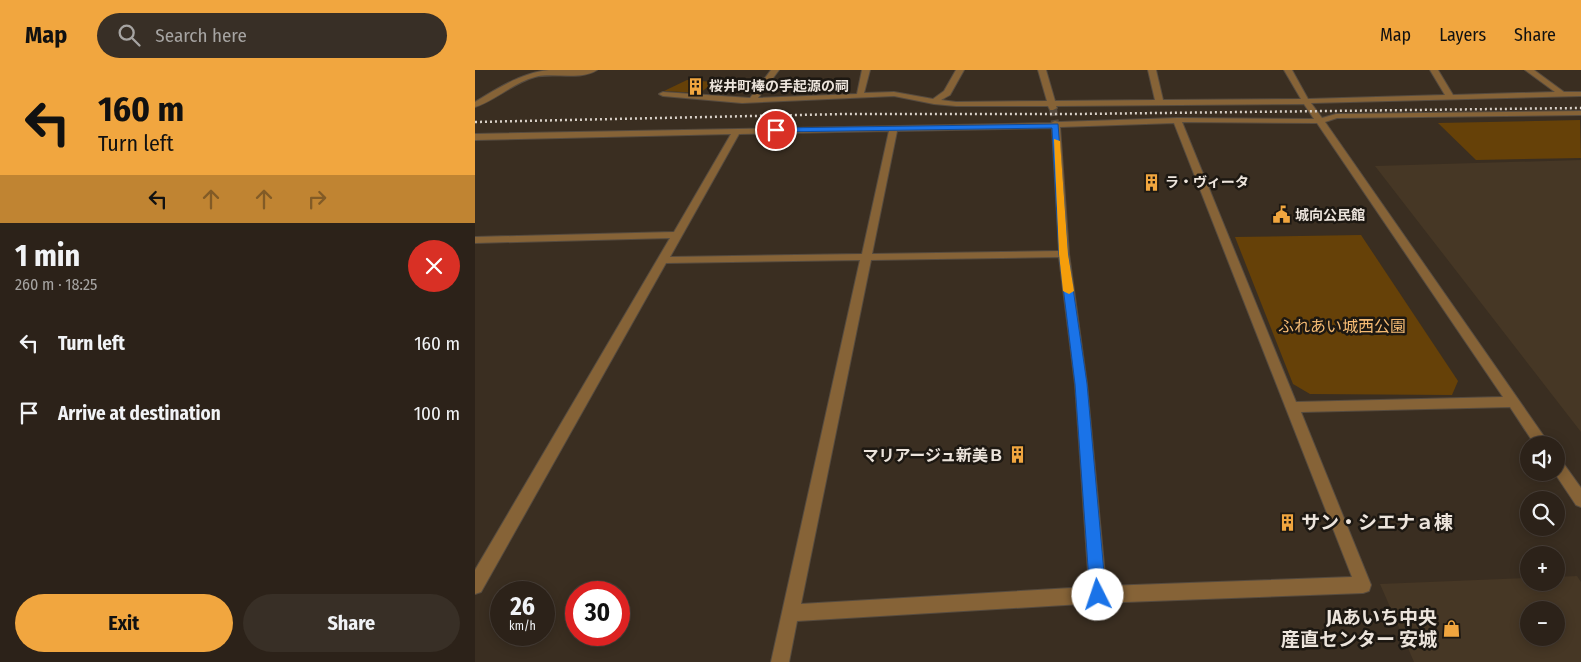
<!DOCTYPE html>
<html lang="en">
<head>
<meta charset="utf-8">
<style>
  body { margin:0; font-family:"Fira Sans Condensed","Noto Sans JP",sans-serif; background:#382f26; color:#f1f3f6; height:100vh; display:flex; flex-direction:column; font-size:19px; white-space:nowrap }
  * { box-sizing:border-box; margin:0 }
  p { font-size:16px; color:#a6a4a2 }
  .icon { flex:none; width:28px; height:28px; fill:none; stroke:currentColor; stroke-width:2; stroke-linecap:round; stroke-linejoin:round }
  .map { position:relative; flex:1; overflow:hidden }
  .side { display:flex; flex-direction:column; background:#2c2219; width:475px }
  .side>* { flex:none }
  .top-card { background:#f1a63f; color:#111; overflow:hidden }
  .fabs { position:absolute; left:1045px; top:366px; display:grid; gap:10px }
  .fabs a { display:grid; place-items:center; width:45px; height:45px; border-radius:50%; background:#2c2219; box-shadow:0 2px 12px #0003,0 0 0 1px #483f38; font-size:25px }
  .speed { position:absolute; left:15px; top:511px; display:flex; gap:10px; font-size:25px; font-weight:700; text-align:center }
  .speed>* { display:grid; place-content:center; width:65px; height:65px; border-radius:50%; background:#2c2219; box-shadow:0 2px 12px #0003,0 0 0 1px #483f38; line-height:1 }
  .speed small { font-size:12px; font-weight:400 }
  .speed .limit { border:8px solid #d22; background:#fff; color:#111 }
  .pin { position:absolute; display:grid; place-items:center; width:42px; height:42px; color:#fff; margin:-21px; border:2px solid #fff; border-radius:50%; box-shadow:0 1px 5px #0007 }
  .me { position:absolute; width:55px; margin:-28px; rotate:356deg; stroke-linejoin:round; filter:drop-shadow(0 0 4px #0008) }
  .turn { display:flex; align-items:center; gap:18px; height:105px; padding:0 15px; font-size:22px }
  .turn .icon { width:65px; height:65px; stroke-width:2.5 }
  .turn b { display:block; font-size:35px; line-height:42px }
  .lanes { display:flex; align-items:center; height:48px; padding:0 15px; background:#0003; justify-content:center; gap:25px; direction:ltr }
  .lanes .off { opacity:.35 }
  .round { display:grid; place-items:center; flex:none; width:52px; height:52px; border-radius:26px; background:#382f26 }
  .head { display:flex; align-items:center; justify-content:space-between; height:85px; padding:0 15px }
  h1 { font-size:30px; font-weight:700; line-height:38px }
  .action { display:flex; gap:10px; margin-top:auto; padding:10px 15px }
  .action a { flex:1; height:58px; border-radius:30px; background:#f1a63f; color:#111; font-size:20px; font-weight:700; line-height:58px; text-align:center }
  .action a+a { background:#382f26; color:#f1f3f6 }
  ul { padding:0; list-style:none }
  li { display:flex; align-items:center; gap:15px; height:70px; padding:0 15px }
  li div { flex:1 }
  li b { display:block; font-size:19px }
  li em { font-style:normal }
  header { display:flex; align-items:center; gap:30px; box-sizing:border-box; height:70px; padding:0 25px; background:#f1a63f; color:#111 }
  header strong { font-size:24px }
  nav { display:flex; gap:28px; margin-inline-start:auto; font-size:18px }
  .search { width:350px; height:45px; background:#382f26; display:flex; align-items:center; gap:12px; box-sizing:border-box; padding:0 18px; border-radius:28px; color:#a6a4a2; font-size:19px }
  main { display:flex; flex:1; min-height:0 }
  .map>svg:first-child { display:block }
</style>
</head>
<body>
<header>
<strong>Map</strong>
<div class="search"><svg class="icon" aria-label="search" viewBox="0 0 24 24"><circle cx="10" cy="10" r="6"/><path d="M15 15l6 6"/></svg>Search here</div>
<nav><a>Map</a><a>Layers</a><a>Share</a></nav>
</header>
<main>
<section class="side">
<div class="top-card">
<div class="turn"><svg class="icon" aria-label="left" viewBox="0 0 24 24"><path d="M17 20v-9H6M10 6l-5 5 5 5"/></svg><div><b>160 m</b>Turn left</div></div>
<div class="lanes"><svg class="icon" aria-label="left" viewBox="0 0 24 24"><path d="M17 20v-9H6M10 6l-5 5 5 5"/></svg><svg class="icon off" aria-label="ahead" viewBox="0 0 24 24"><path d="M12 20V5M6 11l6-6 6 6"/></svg><svg class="icon off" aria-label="ahead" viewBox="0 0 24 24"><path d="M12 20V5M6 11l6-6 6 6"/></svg><svg class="icon off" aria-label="right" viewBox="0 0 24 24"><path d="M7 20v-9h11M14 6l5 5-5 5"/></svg></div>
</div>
<div class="head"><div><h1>1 min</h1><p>260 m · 18:25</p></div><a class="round" style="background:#d93025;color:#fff"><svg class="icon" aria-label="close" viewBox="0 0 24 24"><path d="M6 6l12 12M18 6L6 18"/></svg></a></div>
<ul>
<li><svg class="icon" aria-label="left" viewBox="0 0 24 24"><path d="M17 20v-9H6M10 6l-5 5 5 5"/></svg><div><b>Turn left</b></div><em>160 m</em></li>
<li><svg class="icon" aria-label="arrive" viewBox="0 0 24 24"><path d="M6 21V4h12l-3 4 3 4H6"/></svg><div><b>Arrive at destination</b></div><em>100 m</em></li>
</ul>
<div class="action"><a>Exit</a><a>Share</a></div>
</section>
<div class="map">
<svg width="1106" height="592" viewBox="0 0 1106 592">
  <rect width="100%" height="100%" fill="#3a2e21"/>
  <!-- built -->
  <g fill="#463725" fill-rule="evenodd">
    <path d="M 1106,90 L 1106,362 L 900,96 Z"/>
    <path d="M 1102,506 L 1106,512 L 1106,592 L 939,592 L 905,514 L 1054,508 L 1054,512 L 1081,512 L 1081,507 ZM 1054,540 L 1081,540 L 1081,568 L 1054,568 Z"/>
  </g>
  <!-- green -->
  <g fill="#664108">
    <path d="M 212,10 L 239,12 L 225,23 L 189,21 Z"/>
    <path d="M 1105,50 L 1106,88 L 1001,90 L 963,53 Z"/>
    <path d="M 886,165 L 983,311 L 977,325 L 835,324 L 818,314 L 760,167 Z"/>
  </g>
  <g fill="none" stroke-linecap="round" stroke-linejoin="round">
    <!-- minor-tunnel -->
    <path stroke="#55493d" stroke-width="8" stroke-dasharray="8 4" stroke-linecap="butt" d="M 578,38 L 580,53"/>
    <defs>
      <g id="minor">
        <path d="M 74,0 L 122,0 C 105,11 78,2 60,7 C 38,13 21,30 0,37 L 0,32 C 23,18 46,3 74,0 Z"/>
        <path d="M 296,0 L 304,0 L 283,28 L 382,24 L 387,0 L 395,0 L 389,23 L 419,22 L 458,29 L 469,21 L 481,0 L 489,0 L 475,25 L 466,30 L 481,32 L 572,31 L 563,0 L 571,0 L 580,31 L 680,30 L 673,0 L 681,0 L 688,30 L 826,29 L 809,0 L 817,0 L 833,29 L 970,25 L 955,0 L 963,0 L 978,25 L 1080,22 L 1050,0 L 1059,0 L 1089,22 L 1106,22 L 1106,26 L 836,33 L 847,48 L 861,44 L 1106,41 L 1106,45 L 862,48 L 850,52 L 1075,375 L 1060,375 L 1035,337 L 826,342 L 896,515 L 894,521 L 888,523 L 623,533 L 322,551 L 314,592 L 296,592 L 385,190 L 191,193 L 6,522 L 0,524 L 0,500 L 195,168 L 0,173 L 0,167 L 199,162 L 256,64 L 0,70 L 0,64 L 576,53 L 580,51 L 584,52 L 702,48 L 839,49 L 829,34 L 581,36 L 582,38 L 578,40 L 575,40 L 573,36 L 481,36 L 459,34 L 419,26 L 267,33 L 188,26 L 184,24 L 188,22 L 275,28 ZM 707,52 L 842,53 L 1028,327 L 821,332 ZM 699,53 L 877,507 L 631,516 L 612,314 L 594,184 L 585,57 ZM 577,58 L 584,181 L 397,184 L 422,61 ZM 414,61 L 387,184 L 195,187 L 264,64 ZM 584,187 L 600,314 L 614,517 L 326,534 L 396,190 Z"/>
        <path d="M 1081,388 L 1086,390 L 1106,418 L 1106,437 L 1101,435 L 1079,402 L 1081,402 Z"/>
      </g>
    </defs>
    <!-- minor casing -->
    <use href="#minor" stroke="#564b3f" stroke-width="2"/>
    <!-- minor -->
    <use href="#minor" fill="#866337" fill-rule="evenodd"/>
    <!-- rail -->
    <path stroke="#d8d0c7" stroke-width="2.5" stroke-dasharray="2 3" stroke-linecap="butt" d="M 0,52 L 370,44 L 601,44 L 1106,38"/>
  </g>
  <!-- route -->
  <path fill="#1a73e8" stroke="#114b97" d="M 583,54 L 593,184 L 612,314 L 631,525 L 628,530 L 623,533 L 618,530 L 615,525 L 600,314 L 584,184 L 577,58 L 301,62 L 298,60 L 301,58 Z"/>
  <!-- slow -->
  <path fill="#f59e0b" d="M 579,69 L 585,71 L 593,184 L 599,221 L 594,224 L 588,221 L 584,184 Z"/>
  <!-- icons -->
  <defs>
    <symbol id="building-bare" viewBox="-9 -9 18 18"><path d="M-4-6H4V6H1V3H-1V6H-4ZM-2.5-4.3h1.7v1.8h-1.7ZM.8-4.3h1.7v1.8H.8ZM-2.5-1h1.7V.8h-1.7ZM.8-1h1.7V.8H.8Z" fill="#f1a63f" stroke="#1d1812" stroke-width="2.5" paint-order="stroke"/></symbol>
    <symbol id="civic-bare" viewBox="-9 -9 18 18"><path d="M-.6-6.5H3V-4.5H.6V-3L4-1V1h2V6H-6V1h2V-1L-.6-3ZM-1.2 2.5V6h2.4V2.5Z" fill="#f1a63f" stroke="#1d1812" stroke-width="2.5" paint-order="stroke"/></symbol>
    <symbol id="shop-bare" viewBox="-9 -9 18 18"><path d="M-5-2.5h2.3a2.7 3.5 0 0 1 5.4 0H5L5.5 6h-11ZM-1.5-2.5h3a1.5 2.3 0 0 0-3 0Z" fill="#f1a63f" stroke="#1d1812" stroke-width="2.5" paint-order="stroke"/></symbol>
  </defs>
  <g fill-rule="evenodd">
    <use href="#building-bare" x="208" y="4" width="25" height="25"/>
    <use href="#building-bare" x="664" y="100" width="25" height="25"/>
    <use href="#civic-bare" x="794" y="132" width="25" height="25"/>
    <use href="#building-bare" x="530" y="372" width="25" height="25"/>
    <use href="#building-bare" x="800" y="440" width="25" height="25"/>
    <use href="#shop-bare" x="964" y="546" width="25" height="25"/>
  </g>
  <g text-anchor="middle" stroke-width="5" stroke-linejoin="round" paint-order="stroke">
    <!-- far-poi labels -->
    <g font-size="14" font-weight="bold" fill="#ece4dc" stroke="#1d1812" text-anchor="start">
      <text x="234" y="21">桜井町棒の手起源の祠</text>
      <text x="690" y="117">ラ・ヴィータ</text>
      <text x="820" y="150">城向公民館</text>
    </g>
    <!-- park labels -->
    <g font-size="16" fill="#f5bb74" stroke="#1d1812">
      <text x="867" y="262">ふれあい城西公園</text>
    </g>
    <!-- poi labels -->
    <g font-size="16" font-weight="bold" fill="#ece4dc" stroke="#1d1812" text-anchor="end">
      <text x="529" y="391">マリアージュ新美Ｂ</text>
    </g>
    <!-- near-poi labels -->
    <g font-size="19" font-weight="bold" fill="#ece4dc" stroke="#1d1812" text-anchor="start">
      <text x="826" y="459">サン・シエナａ棟</text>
      <text x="962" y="554" text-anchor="end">JAあいち中央<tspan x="962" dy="22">産直センター 安城</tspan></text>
    </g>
  </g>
</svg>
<div class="fabs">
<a><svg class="icon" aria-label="sound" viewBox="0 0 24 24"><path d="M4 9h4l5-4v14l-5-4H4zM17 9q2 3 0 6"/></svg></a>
<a><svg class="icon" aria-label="search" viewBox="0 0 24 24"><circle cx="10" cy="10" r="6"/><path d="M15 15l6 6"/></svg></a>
<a>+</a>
<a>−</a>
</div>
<div class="speed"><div>26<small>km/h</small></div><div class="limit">30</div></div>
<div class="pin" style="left:301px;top:60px;background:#d93025"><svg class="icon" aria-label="arrive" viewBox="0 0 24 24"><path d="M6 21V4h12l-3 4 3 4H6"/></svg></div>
<svg class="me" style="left:623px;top:525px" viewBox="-20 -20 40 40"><circle r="19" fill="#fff"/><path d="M0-13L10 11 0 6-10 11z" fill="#1a73e8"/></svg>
</div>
</main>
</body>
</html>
